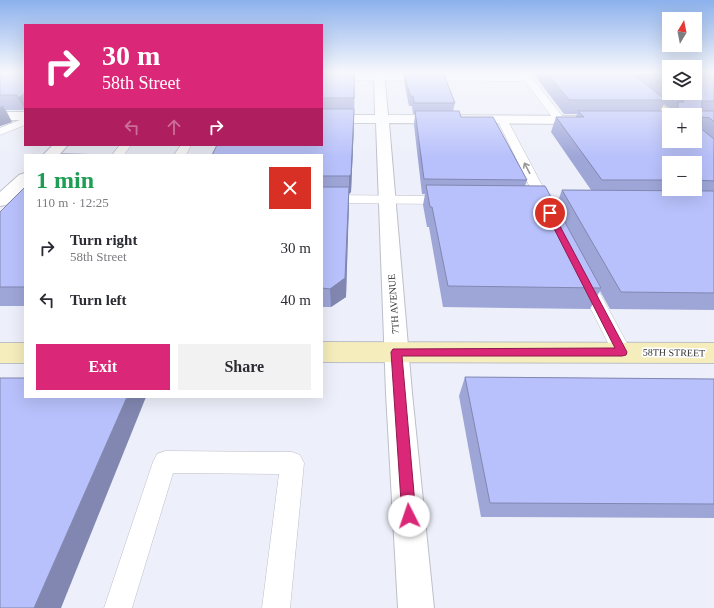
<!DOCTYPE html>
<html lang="en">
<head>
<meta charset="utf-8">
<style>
  body { margin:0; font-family:"Times New Roman",serif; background:#f2f2f3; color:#2b2b33; height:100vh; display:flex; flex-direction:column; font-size:15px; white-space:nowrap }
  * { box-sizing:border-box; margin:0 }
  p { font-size:13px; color:#7c7c81 }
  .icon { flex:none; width:22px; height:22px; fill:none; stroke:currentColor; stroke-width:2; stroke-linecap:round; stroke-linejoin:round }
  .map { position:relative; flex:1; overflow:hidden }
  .side { position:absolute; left:24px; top:154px; width:299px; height:244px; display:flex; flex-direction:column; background:#fff; border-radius:0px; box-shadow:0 4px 16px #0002 }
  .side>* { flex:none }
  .top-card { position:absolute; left:24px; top:24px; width:299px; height:122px; border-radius:0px; box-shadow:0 4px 16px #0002; background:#db2777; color:#fff; overflow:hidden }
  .needle { width:26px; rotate:10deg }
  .buttons { position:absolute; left:662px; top:12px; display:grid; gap:8px }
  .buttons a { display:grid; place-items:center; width:40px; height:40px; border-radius:0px; background:#fff; box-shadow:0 4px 16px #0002; font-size:20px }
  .pin { position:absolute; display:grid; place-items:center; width:34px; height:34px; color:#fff; margin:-17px; border:2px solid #fff; border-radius:50%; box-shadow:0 1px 4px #0007 }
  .me { position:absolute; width:44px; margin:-22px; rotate:356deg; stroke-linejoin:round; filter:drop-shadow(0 0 3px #0008) }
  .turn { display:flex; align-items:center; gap:14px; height:84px; padding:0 12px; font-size:18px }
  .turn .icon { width:52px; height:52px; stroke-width:2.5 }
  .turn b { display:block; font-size:28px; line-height:34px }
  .lanes { display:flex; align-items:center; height:38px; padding:0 12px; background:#0003; justify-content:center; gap:20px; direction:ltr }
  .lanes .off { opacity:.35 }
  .round { display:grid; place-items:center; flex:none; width:42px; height:42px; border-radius:0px; background:#f2f2f3 }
  .summary { display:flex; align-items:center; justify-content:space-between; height:68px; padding:0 12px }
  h1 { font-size:24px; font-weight:700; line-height:30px; color:#1e9e55 }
  .action { display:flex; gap:8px; margin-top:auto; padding:8px 12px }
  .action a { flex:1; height:46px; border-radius:0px; background:#db2777; color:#fff; font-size:16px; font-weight:700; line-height:46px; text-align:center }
  .action a+a { background:#f2f2f3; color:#2b2b33 }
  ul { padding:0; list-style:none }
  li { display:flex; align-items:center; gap:12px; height:52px; padding:0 12px }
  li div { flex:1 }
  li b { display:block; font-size:15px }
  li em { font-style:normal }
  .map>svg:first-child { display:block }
</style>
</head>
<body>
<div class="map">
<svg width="714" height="608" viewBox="0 0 714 608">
  <rect width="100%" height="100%" fill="#edeffa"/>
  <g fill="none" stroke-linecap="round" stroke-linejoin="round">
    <defs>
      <g id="lane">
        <path d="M 519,72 L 527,72 L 563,117 L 564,119 L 563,121 L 555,121 L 525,81 L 322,80 L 322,74 L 521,75 Z"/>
        <path d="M 502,116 L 507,119 L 553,206 L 551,209 L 541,209 L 539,206 L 497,119 Z"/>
        <path d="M 25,118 L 25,125 L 0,135 L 0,128 Z"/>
        <path d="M 120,145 L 131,145 L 124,155 L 112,155 Z"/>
        <path d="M 181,145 L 191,145 L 186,155 L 174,155 Z"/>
        <path d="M 322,195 L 446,196 L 451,197 L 453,200 L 451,203 L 446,204 L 322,203 Z"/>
        <path d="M 584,274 L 590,275 L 629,347 L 631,352 L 629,357 L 622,360 L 615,357 L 576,279 L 578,275 Z"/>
        <path d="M 165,451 L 292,452 L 300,455 L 304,463 L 290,608 L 262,608 L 279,474 L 173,473 L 132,608 L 104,608 L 153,462 L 157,454 Z"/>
      </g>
      <g id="street">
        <path d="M 374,72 L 384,72 L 388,115 L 584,116 L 589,117 L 590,120 L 589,123 L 584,124 L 389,123 L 412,393 L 434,608 L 398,608 L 386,393 L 376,123 L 322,123 L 322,115 L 375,115 Z"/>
        <rect x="0" y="112" width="25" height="8"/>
        <path d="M 53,145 L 68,145 L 59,155 L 43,155 Z"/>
        <path d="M 25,173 L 25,187 L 6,205 L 0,206 L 0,192 L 19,175 Z"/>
      </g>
      <g id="secondary">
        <path d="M 613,72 L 624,72 L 675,115 L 669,115 L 669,119 L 665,118 Z"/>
        <path d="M 322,342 L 714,343 L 714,363 L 322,362 Z"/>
        <rect x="0" y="343" width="25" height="20"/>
      </g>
    </defs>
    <!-- lane casing -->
    <use href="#lane" stroke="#bdbfc9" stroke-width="1"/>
    <!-- street casing -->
    <use href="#street" stroke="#bdbfc9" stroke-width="2"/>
    <!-- secondary casing -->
    <use href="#secondary" stroke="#bdbfc9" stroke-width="2"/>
    <!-- lane -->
    <use href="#lane" fill="#fff" fill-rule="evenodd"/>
    <!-- street -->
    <use href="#street" fill="#fff" fill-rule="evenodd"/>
    <!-- secondary -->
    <use href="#secondary" fill="#f5edbb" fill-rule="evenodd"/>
  </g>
  <!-- wall -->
  <g fill="#9ea6d8" fill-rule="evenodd">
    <path d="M 0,72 L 25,72 L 25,110 L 6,110 L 12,122 L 0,126 Z"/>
    <path d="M 322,72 L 355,72 L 354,124 L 351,192 L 349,194 L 346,297 L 331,307 L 322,307 Z"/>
    <path d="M 402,72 L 438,72 L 455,103 L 453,111 L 461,117 L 527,180 L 525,186 L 556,206 L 562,190 L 591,190 L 551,132 L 556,117 L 576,117 L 577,114 L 564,114 L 532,72 L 669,72 L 669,93 L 695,93 L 714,72 L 714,310 L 610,309 L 600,291 L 590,309 L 443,307 L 429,227 L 427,227 L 423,205 L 425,194 L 422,194 L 414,125 L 415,114 L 413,114 L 412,106 L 409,106 L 404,82 L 404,73 L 402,73 ZM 664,104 L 673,111 L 660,111 ZM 669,163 L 695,163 L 695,189 L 669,189 Z"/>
    <path d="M 25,187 L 25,306 L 0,306 L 0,212 Z"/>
    <path d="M 465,377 L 714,379 L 714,518 L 481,517 L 459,396 Z"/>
  </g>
  <!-- shaded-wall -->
  <g fill="#8187b0">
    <path d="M 25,93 L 25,110 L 18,98 Z"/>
    <path d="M 3,106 L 12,122 L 0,126 L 0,107 Z"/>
    <path d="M 354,109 L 354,124 L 351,192 L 349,194 L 349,176 Z"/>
    <path d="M 698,125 L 702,125 L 695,137 Z"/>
    <path d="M 349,187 L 349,205 L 346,297 L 331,307 L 330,289 Z"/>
    <path d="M 127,397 L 146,397 L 61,608 L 34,608 Z"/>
  </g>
  <!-- building -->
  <g fill="#b8c1fb" stroke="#8187b0" fill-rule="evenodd">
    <path d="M 0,72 L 25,72 L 25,93 L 18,98 L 17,95 L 0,95 Z"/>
    <rect x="322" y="72" width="32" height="26"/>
    <path d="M 404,72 L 443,72 L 455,103 L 414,103 L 413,96 L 410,96 Z"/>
    <path d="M 546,72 L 631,72 L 666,100 L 569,100 Z"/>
    <path d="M 647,72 L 669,72 L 669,89 Z"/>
    <path d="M 695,72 L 714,72 L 714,101 L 702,101 L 702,111 L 714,111 L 714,122 L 710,118 L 702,117 L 702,125 L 698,125 L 699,127 L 714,139 L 714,181 L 695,180 L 695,163 L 669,163 L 669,180 L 602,180 L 556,117 L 584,117 L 578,111 L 677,111 L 678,110 L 678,102 L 684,102 L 683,100 L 675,93 L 695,93 ZM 669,115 L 695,115 L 695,141 L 669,141 Z"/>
    <path d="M 322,109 L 354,109 L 351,175 L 349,176 L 322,176 L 322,155 L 212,155 L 217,145 L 322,145 Z"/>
    <path d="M 415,111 L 459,111 L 461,117 L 493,117 L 527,180 L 424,179 Z"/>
    <path d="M 62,154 L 119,155 L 62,155 Z"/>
    <path d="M 426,185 L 545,186 L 601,288 L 448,286 L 432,207 L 430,207 Z"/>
    <path d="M 25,187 L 25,287 L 0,287 L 0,212 Z"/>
    <path d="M 322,187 L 349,187 L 345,278 L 330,289 L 322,288 Z"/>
    <path d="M 562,190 L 714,191 L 714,293 L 621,292 Z"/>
    <path d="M 465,377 L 714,379 L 714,504 L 490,503 Z"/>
    <path d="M 0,378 L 25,378 L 25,397 L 127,397 L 34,608 L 0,608 Z"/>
  </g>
  <!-- one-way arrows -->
  <defs><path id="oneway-shaft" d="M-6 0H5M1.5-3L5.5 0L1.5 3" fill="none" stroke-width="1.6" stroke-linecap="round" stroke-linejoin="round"/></defs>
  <use stroke="#99999b" href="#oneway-shaft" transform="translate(527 168) rotate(-117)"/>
  <!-- sky -->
  <linearGradient id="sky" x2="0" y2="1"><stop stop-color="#8cb1ec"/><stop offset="0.46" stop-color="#f7f8fd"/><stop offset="1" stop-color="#f7f8fd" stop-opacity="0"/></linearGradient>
  <rect width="714" height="157" fill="url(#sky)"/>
  <!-- route -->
  <path fill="#db2777" stroke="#8e194d" d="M 550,211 L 553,213 L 627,352 L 626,355 L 622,356 L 402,356 L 416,516 L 414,521 L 409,523 L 404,521 L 402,516 L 391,352 L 393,349 L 615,348 L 546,213 Z"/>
  <g text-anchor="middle" stroke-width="3.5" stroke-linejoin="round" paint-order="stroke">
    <!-- street labels -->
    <g font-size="10" fill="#333337" stroke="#fff">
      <text transform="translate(393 304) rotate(-94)" y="4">7TH AVENUE</text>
      <text transform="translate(674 352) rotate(1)" y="4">58TH STREET</text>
    </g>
  </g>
</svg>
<div class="buttons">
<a><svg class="needle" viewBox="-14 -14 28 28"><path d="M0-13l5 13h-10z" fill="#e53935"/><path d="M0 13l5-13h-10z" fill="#7c7c81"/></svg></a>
<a><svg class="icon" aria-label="layers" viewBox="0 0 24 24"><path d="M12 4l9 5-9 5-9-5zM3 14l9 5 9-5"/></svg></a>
<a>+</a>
<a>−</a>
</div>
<div class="pin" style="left:550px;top:213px;background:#d93025"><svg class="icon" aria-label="arrive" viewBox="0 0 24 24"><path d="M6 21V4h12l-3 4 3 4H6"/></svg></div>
<svg class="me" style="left:409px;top:516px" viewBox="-20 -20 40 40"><circle r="19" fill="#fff"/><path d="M0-13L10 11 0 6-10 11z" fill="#db2777"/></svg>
<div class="top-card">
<div class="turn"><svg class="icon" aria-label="right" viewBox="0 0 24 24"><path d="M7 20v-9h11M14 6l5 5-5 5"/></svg><div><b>30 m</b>58th Street</div></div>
<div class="lanes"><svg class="icon off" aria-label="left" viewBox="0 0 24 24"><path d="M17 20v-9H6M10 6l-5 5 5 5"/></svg><svg class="icon off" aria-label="ahead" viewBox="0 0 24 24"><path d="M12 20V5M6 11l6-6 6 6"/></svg><svg class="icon" aria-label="right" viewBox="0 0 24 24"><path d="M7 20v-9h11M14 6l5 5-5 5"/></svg></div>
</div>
<section class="side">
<div class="summary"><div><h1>1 min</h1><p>110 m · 12:25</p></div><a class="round" style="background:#d93025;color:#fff"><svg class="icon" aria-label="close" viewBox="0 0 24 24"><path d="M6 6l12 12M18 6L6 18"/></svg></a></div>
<ul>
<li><svg class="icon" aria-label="right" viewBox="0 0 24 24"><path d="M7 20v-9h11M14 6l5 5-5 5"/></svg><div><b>Turn right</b><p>58th Street</p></div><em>30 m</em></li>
<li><svg class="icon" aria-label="left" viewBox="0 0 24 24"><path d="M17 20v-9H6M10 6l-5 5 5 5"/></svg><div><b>Turn left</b></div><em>40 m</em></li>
</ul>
<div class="action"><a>Exit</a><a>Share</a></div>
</section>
</div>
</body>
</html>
